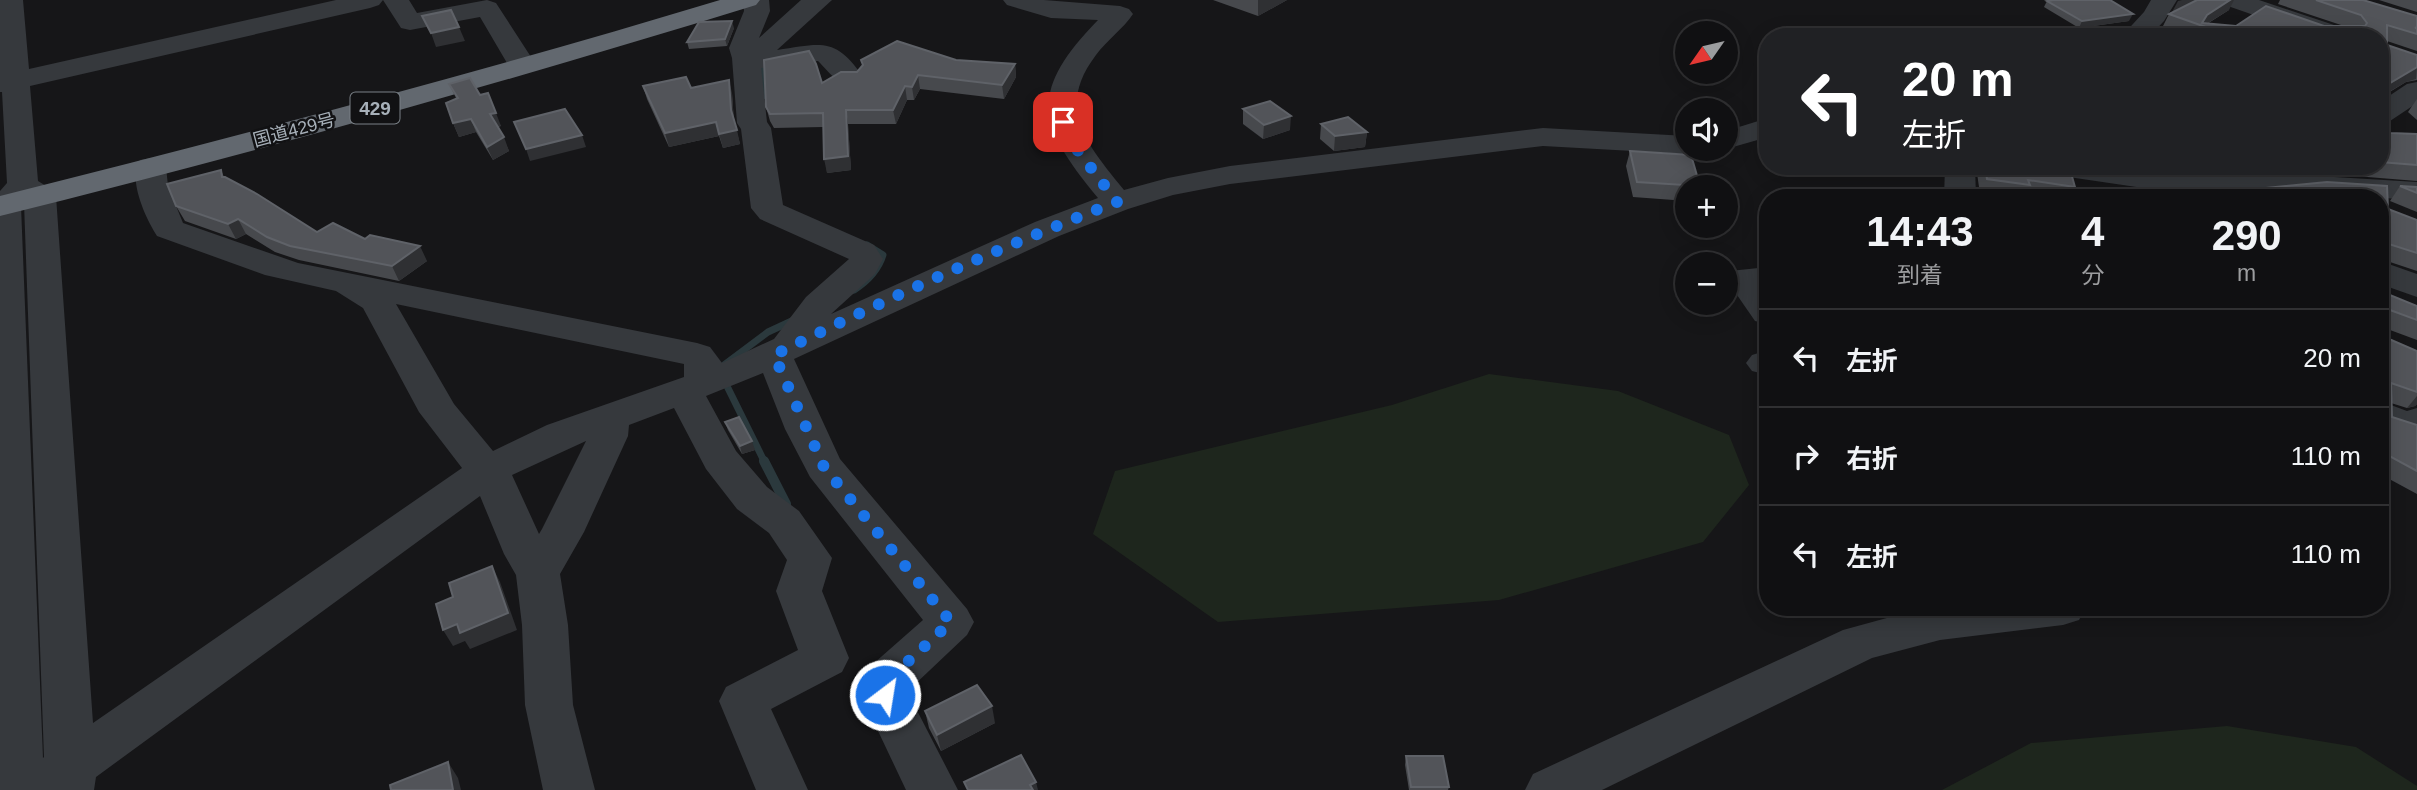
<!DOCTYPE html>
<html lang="ja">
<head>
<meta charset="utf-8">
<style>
  body { margin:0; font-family:Helvetica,"Noto Sans JP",sans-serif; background:#19191b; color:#f1f3f6; height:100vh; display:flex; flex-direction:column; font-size:26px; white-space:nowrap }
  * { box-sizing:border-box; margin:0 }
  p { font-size:23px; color:#9c9d9f }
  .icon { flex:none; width:38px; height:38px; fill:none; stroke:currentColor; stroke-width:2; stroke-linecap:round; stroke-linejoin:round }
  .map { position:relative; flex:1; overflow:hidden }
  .side { position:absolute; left:1759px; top:189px; width:630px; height:427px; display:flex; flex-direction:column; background:#101012; border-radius:28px; box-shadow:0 4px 18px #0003,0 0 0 2px #303032 }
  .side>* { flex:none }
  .top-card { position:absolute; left:1759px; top:28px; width:630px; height:147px; border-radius:28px; box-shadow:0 4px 18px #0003,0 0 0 2px #303032; background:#202124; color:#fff; overflow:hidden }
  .needle { width:46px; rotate:236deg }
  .controls { position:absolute; left:1675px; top:21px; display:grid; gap:14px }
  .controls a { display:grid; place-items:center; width:63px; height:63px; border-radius:50%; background:#101012; box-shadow:0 4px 18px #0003,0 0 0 2px #303032; font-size:35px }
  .pin { position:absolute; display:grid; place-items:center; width:60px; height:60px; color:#fff; margin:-30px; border-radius:14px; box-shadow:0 4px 10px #0006 }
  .me { position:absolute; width:77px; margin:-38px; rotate:31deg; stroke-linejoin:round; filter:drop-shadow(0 0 5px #0008) }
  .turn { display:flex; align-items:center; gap:24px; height:147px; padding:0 28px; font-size:32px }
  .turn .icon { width:91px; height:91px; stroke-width:2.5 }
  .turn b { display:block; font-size:49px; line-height:60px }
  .eta { display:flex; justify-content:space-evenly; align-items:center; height:119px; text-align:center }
  .eta b { font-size:42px; font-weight:800; line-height:49px }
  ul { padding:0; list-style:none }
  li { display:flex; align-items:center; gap:21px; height:98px; padding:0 28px; border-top:2px solid #303032 }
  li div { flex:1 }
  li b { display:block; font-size:26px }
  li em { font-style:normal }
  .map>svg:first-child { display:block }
</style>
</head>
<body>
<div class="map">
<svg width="2417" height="790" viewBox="0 0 2417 790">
  <rect width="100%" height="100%" fill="#161618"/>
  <!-- green -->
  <g fill="#1e261d">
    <path d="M 1489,374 L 1618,391 L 1729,435 L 1749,485 L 1703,542 L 1499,600 L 1218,622 L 1093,534 L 1115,471 L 1392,405 Z"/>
    <path d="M 2227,726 L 2356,747 L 2417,786 L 2417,790 L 1942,790 L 2031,743 Z"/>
  </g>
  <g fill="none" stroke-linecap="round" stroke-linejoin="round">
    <!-- stream-far2 -->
    <path stroke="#2b393d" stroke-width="6" d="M 761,62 L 764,96"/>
    <!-- stream-far1 -->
    <g stroke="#2b393d" stroke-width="7">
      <path d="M 854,290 C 868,281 878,271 883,255 L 867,245"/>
      <path d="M 724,365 L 768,332 L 796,319"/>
      <path d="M 723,378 L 765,463"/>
    </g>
    <!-- stream -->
    <path stroke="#2b393d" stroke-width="10" d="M 764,461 L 786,504"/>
    <!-- minor -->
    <g fill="#36393d" fill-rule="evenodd">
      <path d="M 0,0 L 23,0 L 29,69 L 336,0 L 383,0 L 379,5 L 370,8 L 30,86 L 38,181 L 51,189 L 56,196 L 93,723 L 462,468 L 419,412 L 363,308 L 336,291 L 265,275 L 157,236 C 146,219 127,179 140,160 L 151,158 L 162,160 L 166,167 L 168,186 L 183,223 L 298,263 L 697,343 L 710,347 L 722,363 L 774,339 L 806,297 L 849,259 L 760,219 L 751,208 L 741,129 L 737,123 L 732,58 L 729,48 L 744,11 L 743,0 L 769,0 L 770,11 L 759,38 L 801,0 L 832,0 L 777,50 C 821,44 835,36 863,77 L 859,83 C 839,88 831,74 818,61 L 761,68 L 767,122 L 771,128 L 783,205 L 874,245 L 883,259 L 875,274 L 831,314 L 1035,222 L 1098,198 C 1038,125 1027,93 1098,20 L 1051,18 L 1007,5 L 1003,0 L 1044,0 L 1120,6 L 1129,9 L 1133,14 C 1123,29 1107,40 1096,55 C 1054,110 1089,146 1124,190 L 1168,178 L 1230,166 L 1543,128 L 1687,136 L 1687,149 L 1699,149 L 1687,154 L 1543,146 L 1230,184 L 1173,195 L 1128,209 L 1059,236 L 794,359 L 840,459 L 967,609 L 974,622 L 967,635 L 911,688 L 909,695 L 958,790 L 906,790 L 861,695 L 873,664 L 923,620 L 810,477 L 785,429 L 763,373 L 706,396 L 736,451 L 767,487 L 799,511 L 832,558 L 822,591 L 849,658 L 842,672 L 771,709 L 808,790 L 756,790 L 719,701 L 726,687 L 798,650 L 776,591 L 787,560 L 769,533 L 737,509 L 706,469 L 674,408 L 629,425 L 628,436 L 584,532 L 560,574 L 568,625 L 573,705 L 595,790 L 543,790 L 525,705 L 522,625 L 516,575 L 504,554 L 480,496 L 96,777 L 94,790 L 0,790 L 0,191 L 7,183 L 2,92 L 0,92 ZM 24,203 L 44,757 L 43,758 L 21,206 ZM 396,304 L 684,364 L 684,377 L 547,425 L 493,451 L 454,404 ZM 586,441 L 542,529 L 539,534 L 512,475 Z"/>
      <path d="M 383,0 L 409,0 L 417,13 L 487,0 L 496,3 L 531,57 L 527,63 L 517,65 L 507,63 L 480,17 L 410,30 L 401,28 Z"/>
      <path d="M 2151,0 L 2177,0 L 2164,21 L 2149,37 L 2121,37 L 2144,12 Z"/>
      <path d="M 2221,0 L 2259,0 L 2352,31 L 2356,37 L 2317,37 L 2225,5 Z"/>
      <path d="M 2417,82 L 2417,103 L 2390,121 L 2380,124 L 2380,102 L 2407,84 Z"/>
      <path d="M 1768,118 L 1768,137 L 1726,149 L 1725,149 L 1726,131 Z"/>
      <path d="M 1945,166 L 1975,166 L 1976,198 L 1944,198 Z"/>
      <path d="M 2040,166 L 2120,166 L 2184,176 L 2318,176 L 2417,182 L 2417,200 L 2318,194 L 2184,194 L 2055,175 L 2044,173 Z"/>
      <path d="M 2380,261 L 2417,274 L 2417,297 L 2380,284 Z"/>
      <path d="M 1768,267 L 1768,324 L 1755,321 L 1726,279 L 1730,271 Z"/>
      <path d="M 1765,351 L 1768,351 L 1768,375 L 1752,371 L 1746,363 L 1752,355 Z"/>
      <path d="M 2380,401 L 2407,411 L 2417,408 L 2417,436 L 2406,439 L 2380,430 Z"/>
      <path d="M 1927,607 L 2086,607 L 2079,620 L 2063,625 L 1940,640 L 1872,658 L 1602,790 L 1525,790 L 1533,774 L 1843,630 Z"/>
    </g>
    <!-- highway -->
    <path fill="#62686f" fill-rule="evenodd" d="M 720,0 L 760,0 L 756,5 C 506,82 254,153 0,216 L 0,196 C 242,135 482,72 720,0 Z"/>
  </g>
  <!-- wall -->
  <g fill="#47494d">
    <path d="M 1213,0 L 1287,0 L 1258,16 Z"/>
    <path d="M 2280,0 L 2363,0 L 2417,16 L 2417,51 L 2387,41 L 2387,45 L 2417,55 L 2417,80 L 2406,82 L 2380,98 L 2380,37 L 2186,37 L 2162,28 L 2169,14 L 2172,12 L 2229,10 L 2207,24 L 2236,26 L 2344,26 L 2278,4 Z"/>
    <path d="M 2379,0 L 2417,0 L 2417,12 Z"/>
    <path d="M 2047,1 L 2129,21 L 2079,28 L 2044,7 Z"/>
    <path d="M 734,28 L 727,46 L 689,49 L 687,42 Z"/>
    <path d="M 956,60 L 1015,64 L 1016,77 L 1004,99 L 920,89 L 914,100 L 907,100 L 896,124 L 848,124 L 851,170 L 827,173 L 823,127 L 774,128 L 770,121 L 766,107 L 822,83 Z"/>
    <path d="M 449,84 L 480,95 L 501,126 L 498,127 L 509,151 L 493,160 L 476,132 L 459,137 L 453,123 L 456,98 Z"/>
    <path d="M 643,86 L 691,88 L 732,93 L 734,122 L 740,144 L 723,148 L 719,136 L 669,147 L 647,99 Z"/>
    <path d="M 2417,99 L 2417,120 L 2408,112 Z"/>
    <path d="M 1243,109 L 1290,130 L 1263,139 L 1243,124 Z"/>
    <path d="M 1321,124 L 1367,132 L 1365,147 L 1334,151 L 1320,139 Z"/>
    <path d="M 2380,127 L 2390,133 L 2417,134 L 2417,181 L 2318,173 L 2212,173 L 2196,166 L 2380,166 Z"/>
    <path d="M 1630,151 L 1700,186 L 1699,187 L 1687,187 L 1687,201 L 1633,197 L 1626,166 Z"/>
    <path d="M 1976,166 L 2069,166 L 2075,187 L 2070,198 L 2039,198 L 2025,195 L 2024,198 L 2004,198 L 1980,194 Z"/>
    <path d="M 221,170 L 224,177 L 317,232 L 365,239 L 427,261 L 399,281 L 299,260 L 275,252 L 246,234 L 236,239 L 185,221 L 176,206 Z"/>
    <path d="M 2327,182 L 2387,186 L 2388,209 L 2417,220 L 2417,271 L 2384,260 L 2380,265 L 2380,198 L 2204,198 L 2206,194 Z"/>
    <path d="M 2400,186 L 2417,187 L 2417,212 L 2390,201 Z"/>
    <path d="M 2380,291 L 2417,306 L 2417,340 L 2390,330 L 2389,339 L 2417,351 L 2417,404 L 2415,406 L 2407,408 L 2391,403 L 2392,417 L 2417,425 L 2417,494 L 2380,474 Z"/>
    <path d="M 725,422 L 755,450 L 742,454 L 728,430 Z"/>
    <path d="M 925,711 L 995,723 L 941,751 L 929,728 Z"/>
    <path d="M 1406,756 L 1449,787 L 1448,790 L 1409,790 L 1405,765 Z"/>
  </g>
  <!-- shaded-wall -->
  <g fill="#2f3033">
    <path d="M 1258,0 L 1287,0 L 1258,16 Z"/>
    <path d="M 2182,0 L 2202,0 L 2171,14 L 2178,1 Z"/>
    <path d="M 2230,0 L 2234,0 L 2229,10 L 2203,26 L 2201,25 L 2207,15 Z"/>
    <path d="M 2133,14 L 2129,21 L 2079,28 L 2082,21 Z"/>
    <path d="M 732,21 L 734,28 L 727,46 L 725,39 Z"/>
    <path d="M 459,27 L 465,41 L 436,47 L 431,33 Z"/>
    <path d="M 1015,64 L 1016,77 L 1004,99 L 1002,85 Z"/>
    <path d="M 2415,67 L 2417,67 L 2416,79 L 2406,82 L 2380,97 L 2380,89 Z"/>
    <path d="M 918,75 L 920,89 L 914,100 L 912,87 Z"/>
    <path d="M 729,80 L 732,93 L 734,123 L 731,110 Z"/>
    <path d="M 905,86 L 907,100 L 896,124 L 893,110 Z"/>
    <path d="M 846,110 L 848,124 L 851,170 L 827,173 L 824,159 Z"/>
    <path d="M 496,113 L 501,126 L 496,127 L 490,114 Z"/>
    <path d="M 1291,116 L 1290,130 L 1263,139 L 1264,125 Z"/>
    <path d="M 471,119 L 476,132 L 459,137 L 453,123 Z"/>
    <path d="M 716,122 L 719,136 L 669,147 L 665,133 Z"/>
    <path d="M 737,130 L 740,144 L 723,148 L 719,134 Z"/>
    <path d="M 1367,132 L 1365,147 L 1334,151 L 1335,136 Z"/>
    <path d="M 582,135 L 586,147 L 530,161 L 526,149 Z"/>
    <path d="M 504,137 L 509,151 L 493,160 L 487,147 Z"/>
    <path d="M 238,219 L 246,234 L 236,239 L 228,224 Z"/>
    <path d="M 420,246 L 427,261 L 399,281 L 392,266 Z"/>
    <path d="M 2388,254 L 2380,265 L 2380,260 Z"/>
    <path d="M 2417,396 L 2417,404 L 2415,406 L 2407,408 Z"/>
    <path d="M 752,441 L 755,450 L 742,454 L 740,446 Z"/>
    <path d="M 492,566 L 500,582 L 517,630 L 470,649 L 465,641 L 453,646 L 443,630 Z"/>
    <path d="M 992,706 L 995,723 L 941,751 L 937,735 Z"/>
    <path d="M 448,762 L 458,778 L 461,790 L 453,790 Z"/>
    <path d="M 1036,782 L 1038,790 L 1031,790 L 1030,785 Z"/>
  </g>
  <!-- building -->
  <g fill="#525459" stroke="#5f6268" stroke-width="2">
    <path d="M 2053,0 L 2110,0 L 2133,14 L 2082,21 L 2047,1 Z"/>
    <path d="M 2197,0 L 2230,0 L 2207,15 L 2202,23 L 2236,26 L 2266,6 L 2324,26 L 2365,26 L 2367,23 L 2361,15 L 2316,0 L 2363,0 L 2417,16 L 2417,27 L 2415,28 L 2417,28 L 2417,34 L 2387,25 L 2387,45 L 2417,55 L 2417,67 L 2380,89 L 2380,37 L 2212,37 L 2220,32 L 2169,14 Z"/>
    <path d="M 451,10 L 459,27 L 431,33 L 422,16 Z"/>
    <path d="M 732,21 L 725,39 L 687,42 L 699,22 Z"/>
    <path d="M 897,41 L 956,60 L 1015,64 L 1002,85 L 918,75 L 912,87 L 905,86 L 893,110 L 846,110 L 848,156 L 824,159 L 823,113 L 770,114 L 766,107 L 764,60 L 809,51 L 816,64 L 822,83 L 841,72 L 857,72 L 863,65 L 861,60 Z"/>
    <path d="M 686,77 L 691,88 L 729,80 L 731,110 L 737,130 L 719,134 L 716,122 L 665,133 L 643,86 Z"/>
    <path d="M 470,78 L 480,95 L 488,93 L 496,113 L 490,114 L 504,137 L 487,147 L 471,119 L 453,123 L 446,103 L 458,98 L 449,84 Z"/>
    <path d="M 1270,101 L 1291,116 L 1264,125 L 1243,109 Z"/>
    <path d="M 565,109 L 582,135 L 526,149 L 514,122 Z"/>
    <path d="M 1348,117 L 1367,132 L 1335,136 L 1321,124 Z"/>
    <path d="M 2380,127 L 2387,127 L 2390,133 L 2417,134 L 2417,165 L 2380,162 Z"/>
    <path d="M 1630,151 L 1691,155 L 1700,186 L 1637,182 Z"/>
    <path d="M 1985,166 L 2069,166 L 2075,187 L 2028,180 L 2030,185 L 1987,179 Z"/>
    <path d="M 221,170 L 222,177 L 225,177 L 257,194 L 317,232 L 333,223 L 365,239 L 370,235 L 420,246 L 392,266 L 290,246 L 267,237 L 238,219 L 228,224 L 176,206 L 167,184 Z"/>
    <path d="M 2327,182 L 2387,186 L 2388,209 L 2417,220 L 2417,253 L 2389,244 L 2388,254 L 2380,260 L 2380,198 L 2210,198 L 2206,194 Z"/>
    <path d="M 2400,186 L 2417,187 L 2417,193 Z"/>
    <path d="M 2380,291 L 2417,306 L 2417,320 L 2390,310 L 2389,339 L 2417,351 L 2417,392 L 2391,383 L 2392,417 L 2417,425 L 2417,471 L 2380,451 Z"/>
    <path d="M 739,417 L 752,441 L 740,446 L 725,422 Z"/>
    <path d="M 492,566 L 508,613 L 460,633 L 457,624 L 443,630 L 436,604 L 453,597 L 449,583 Z"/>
    <path d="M 977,685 L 992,706 L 937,735 L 925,711 Z"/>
    <path d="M 1021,755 L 1036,782 L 1030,785 L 1033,790 L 968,790 L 964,782 Z"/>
    <path d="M 1406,756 L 1443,756 L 1449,787 L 1411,787 Z"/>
    <path d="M 448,762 L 453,790 L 391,790 L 390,785 Z"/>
  </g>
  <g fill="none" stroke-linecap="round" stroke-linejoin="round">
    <!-- route -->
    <path stroke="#1a73e8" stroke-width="12" stroke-dasharray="0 21.6" d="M 885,695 L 890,678 L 951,622 L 824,467 L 774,355 C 886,299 1000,247 1117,202 L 1076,148 L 1063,122"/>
  </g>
  <g text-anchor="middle" stroke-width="5" stroke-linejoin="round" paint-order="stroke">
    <!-- far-street labels -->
    <g font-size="18" fill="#a7b0b9" stroke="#111113">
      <text transform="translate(294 130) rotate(-15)" y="6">国道429号</text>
    </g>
    <!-- shield labels -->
    <rect fill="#111113" stroke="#7a8087" stroke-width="2" x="350.5" y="92.5" width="49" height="31" rx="5"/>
    <g font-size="19" font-weight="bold" fill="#a7b0b9">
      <text x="375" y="115">429</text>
    </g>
  </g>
</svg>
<div class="controls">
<a><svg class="needle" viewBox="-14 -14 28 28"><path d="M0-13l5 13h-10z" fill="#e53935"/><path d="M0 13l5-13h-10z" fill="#9c9d9f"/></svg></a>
<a><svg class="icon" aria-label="sound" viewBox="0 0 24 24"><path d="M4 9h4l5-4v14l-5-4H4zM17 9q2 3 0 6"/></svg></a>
<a>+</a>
<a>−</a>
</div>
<div class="pin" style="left:1063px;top:122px;background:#d93025"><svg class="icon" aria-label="arrive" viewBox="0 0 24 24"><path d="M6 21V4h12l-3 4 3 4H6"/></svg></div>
<svg class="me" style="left:885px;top:695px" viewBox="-20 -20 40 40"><circle r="17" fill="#1a73e8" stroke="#fff" stroke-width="3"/><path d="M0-11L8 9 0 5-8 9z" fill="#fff"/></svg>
<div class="top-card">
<div class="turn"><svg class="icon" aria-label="left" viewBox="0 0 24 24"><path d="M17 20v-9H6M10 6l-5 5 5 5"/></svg><div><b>20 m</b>左折</div></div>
</div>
<section class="side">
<div class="eta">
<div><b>14:43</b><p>到着</p></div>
<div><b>4</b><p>分</p></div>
<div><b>290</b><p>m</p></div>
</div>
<ul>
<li><svg class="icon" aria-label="left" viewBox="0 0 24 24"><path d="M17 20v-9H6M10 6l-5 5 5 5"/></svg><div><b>左折</b></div><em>20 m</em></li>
<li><svg class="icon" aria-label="right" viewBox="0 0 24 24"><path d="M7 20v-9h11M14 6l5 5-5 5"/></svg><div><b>右折</b></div><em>110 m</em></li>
<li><svg class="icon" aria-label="left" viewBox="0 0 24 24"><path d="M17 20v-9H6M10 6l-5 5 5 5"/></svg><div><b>左折</b></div><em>110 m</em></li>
</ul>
</section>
</div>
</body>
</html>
